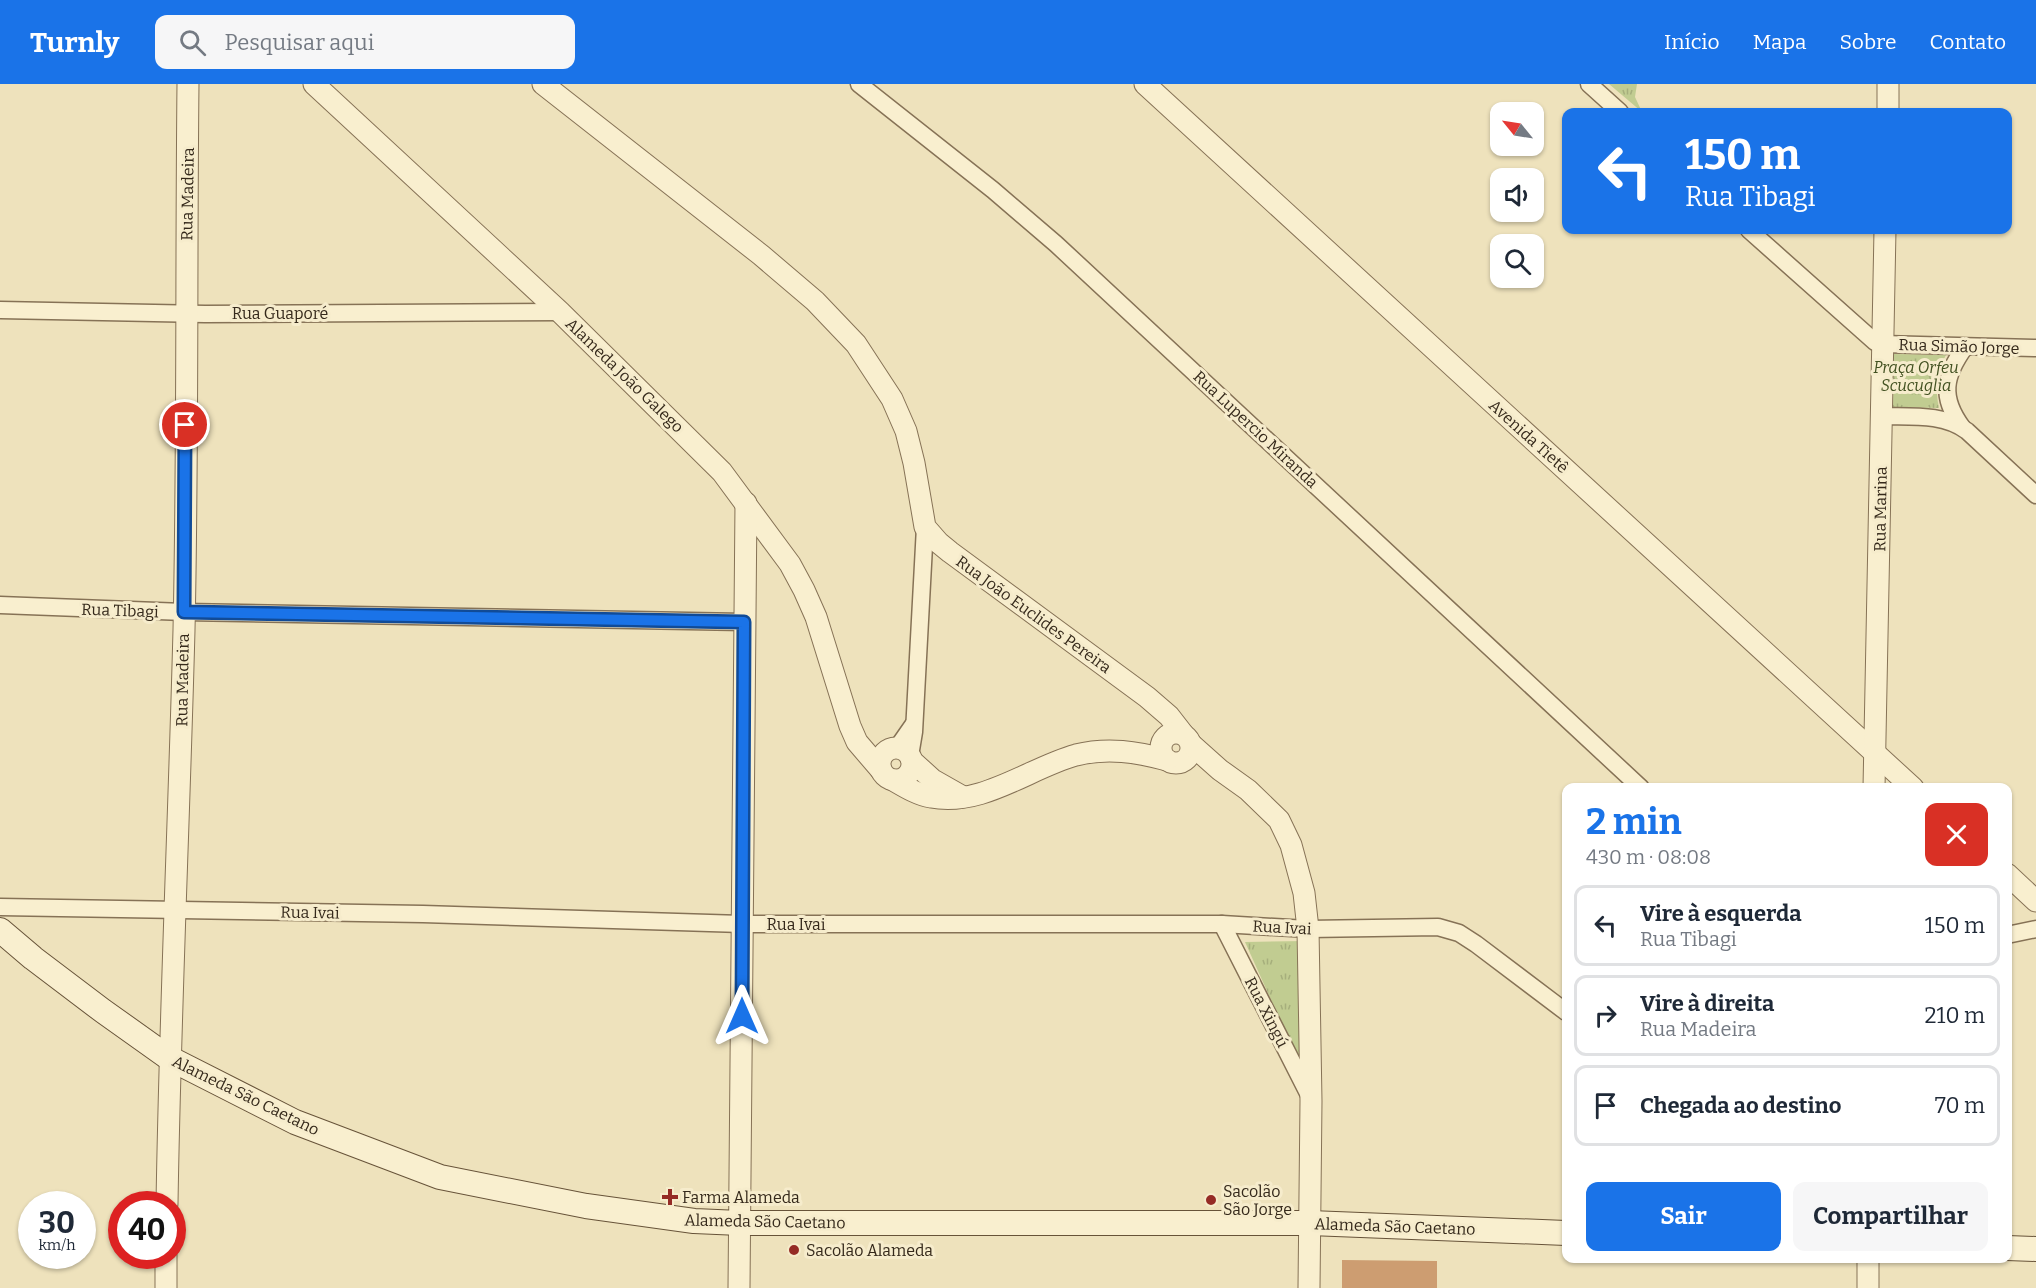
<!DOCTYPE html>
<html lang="pt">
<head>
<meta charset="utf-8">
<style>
  body { margin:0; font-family:Bitter,serif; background:#f6f6f7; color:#1f2937; height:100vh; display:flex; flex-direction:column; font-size:22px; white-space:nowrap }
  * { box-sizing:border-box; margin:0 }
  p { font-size:20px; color:#747a83 }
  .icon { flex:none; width:33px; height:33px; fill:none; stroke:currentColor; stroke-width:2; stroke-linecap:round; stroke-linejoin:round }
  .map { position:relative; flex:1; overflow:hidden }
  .side { position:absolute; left:1562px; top:699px; width:450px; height:480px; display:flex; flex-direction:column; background:#fff; border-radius:12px; box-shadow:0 2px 4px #0004 }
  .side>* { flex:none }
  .top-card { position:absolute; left:1562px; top:24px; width:450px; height:126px; border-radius:12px; box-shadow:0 2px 4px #0004; background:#1a73e8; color:#fff; overflow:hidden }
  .needle { width:39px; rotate:300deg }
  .buttons { position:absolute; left:1490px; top:18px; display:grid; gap:12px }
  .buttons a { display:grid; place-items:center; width:54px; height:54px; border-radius:12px; background:#fff; box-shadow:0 2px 4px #0004; font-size:30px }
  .speed { position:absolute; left:18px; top:1107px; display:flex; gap:12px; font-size:30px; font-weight:700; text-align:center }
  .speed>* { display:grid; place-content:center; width:78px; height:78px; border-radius:50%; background:#fff; box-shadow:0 2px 4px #0004; line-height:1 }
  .speed small { font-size:15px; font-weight:400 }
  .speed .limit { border:9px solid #d22; background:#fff; color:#111 }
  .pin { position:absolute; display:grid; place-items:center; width:51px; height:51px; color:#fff; margin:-26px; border:3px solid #fff; border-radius:50%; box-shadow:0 2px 6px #0007 }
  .me { position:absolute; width:66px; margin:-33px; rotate:0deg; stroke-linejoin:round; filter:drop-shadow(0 0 4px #0008) }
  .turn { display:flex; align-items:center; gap:21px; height:126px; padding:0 24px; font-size:27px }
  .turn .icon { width:78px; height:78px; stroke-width:2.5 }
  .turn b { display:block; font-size:42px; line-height:51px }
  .round { display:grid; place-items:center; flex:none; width:63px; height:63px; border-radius:12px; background:#f6f6f7 }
  .head { display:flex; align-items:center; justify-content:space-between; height:102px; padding:0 24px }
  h1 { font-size:36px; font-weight:700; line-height:45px; color:#1a73e8 }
  .cta { display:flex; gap:12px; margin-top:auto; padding:12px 24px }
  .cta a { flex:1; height:69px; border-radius:12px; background:#1a73e8; color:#fff; font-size:24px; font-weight:700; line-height:69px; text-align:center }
  .cta a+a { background:#f6f6f7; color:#1f2937 }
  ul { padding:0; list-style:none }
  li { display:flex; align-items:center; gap:18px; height:81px; margin:0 12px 9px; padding:0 12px; border:3px solid #e0e1e3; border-radius:12px }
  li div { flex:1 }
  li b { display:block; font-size:22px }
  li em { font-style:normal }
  header { display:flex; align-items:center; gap:36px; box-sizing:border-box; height:84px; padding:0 30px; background:#1a73e8; color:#fff }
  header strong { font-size:28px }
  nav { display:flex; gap:33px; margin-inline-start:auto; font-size:21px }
  .search { width:420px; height:54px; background:#f6f6f7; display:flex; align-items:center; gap:15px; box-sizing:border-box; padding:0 21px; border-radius:12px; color:#747a83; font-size:22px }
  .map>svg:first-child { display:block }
</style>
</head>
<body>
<header>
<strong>Turnly</strong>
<div class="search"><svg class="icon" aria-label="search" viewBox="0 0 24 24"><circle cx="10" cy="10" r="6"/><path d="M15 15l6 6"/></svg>Pesquisar aqui</div>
<nav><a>Início</a><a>Mapa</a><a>Sobre</a><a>Contato</a></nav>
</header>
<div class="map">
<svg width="2036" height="1204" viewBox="0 0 2036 1204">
  <defs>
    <pattern id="park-tufts" width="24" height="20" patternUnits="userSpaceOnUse" patternTransform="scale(1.5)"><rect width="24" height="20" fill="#c1cc91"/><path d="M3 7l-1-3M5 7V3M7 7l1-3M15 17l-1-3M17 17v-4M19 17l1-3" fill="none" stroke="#a6af7c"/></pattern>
  </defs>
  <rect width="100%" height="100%" fill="#eee2bc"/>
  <!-- park -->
  <g fill="url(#park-tufts)">
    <path d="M 1609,0 L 1637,0 L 1635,13 L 1642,28 Z"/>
    <path d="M 1894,270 L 1946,271 C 1936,288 1935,305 1939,324 L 1893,323 Z"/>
    <path d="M 1307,857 L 1307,996 L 1245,858 Z"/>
  </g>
  <!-- building -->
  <path fill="#cd9d71" d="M 1342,1176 L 1437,1177 L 1437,1204 L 1342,1204 Z"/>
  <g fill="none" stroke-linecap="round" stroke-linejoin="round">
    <defs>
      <g id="minor">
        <path d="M 859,0 L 993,106 L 1056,160 L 1641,704"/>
        <path d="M 1589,0 L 1620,28"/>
        <path d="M 1749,146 L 1875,258 L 1882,260 L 2036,264"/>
        <path d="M 0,226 L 205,230 L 560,228"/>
        <path d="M 1882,332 C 1910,333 1943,329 1967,347 L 2036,411"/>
        <path d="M 1962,343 C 1940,313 1944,292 1965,263"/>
        <path d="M 0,521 L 184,528 L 744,538"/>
        <path d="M 897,664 L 913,641"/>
        <path d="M 910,672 L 914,648 L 925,443"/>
        <path d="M 0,823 L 423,830 L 742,840 L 1222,840 L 1308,845 L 1438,843 L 1459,849 L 1476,860 L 1566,928"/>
        <path d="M 1222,840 L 1310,1013"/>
        <path d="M 2007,851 L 2036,845"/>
      </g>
      <g id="tertiary">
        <path d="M 314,0 L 560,228 L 722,388 L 790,480 L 804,506 L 816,533 L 850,642 L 857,658 L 881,686"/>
        <path d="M 543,0 L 761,171 L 815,217 L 856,260 L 892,315 L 906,347 L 914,379 L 925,443 L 939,459 L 950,468 L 1147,613 L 1169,632 L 1183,650"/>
        <path d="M 1145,0 L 1913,704"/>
        <path d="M 1888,28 L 1888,0"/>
        <circle cx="1176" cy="664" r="15"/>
        <path d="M 1192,661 L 1220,686 L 1248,706 L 1279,736 L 1291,761 L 1304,809 L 1308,845 L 1311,1017 L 1309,1204"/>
        <circle cx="896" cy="680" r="16"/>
        <path d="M 912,677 L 933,696 L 963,713"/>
        <path d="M 893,696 C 905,703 918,711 931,713 C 982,723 1029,684 1076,671 C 1108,663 1137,668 1167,676"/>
        <path d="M 1874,704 L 1885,146"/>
        <path d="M 2007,790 L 2036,817"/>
        <path d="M 167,1120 C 170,929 179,738 184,546 C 188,364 186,182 188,0"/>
        <path d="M 166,1204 L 166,1172"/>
        <path d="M 739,1204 L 746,419"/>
        <path d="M 1868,1204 L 1868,1174"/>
      </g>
      <g id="secondary">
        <path d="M 0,846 L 33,874 L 103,927 L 169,974 L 295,1038 L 440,1093 L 586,1122 L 694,1137 L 740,1139 L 1310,1139 L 1566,1149"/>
        <path d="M 2007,1164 L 2036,1165"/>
      </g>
    </defs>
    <!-- minor casing -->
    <use href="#minor" stroke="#867256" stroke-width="19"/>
    <!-- tertiary casing -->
    <use href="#tertiary" stroke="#867256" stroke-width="23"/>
    <!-- secondary casing -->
    <use href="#secondary" stroke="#675339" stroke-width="26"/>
    <!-- minor -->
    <use href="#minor" stroke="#f9efcf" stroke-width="16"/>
    <!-- tertiary -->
    <use href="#tertiary" stroke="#f9efcf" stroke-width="21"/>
    <!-- secondary -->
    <use href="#secondary" stroke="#f9efcf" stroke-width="24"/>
  </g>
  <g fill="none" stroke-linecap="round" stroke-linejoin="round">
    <defs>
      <path id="route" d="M 185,341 L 184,528 L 744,538 L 742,932"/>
    </defs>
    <!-- route casing -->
    <use href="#route" stroke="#114b97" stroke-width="15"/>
    <!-- route -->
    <use href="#route" stroke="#1a73e8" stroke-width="10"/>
  </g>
  <!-- markers -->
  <g fill="#952b25" stroke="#f6eccc" stroke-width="2">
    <path d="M667 1104h6v6h6v6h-6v6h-6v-6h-6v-6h6z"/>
    <circle cx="1211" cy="1116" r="6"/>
    <circle cx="794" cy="1166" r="6"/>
  </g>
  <g text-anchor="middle" stroke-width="6" stroke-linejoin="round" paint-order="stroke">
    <!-- street labels -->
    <g font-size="16" fill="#35291b" stroke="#f6eccc">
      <text transform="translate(187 110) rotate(-89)" y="6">Rua Madeira</text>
      <text x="280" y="235">Rua Guaporé</text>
      <text transform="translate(1959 262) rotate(2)" y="6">Rua Simão Jorge</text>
      <text transform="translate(625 291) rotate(44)" y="6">Alameda João Galego</text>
      <text transform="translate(1256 345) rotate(43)" y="6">Rua Lupercio Miranda</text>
      <text transform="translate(1529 352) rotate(42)" y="6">Avenida Tietê</text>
      <text transform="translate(1880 425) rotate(-89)" y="6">Rua Marina</text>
      <text transform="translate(120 526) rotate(2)" y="6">Rua Tibagi</text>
      <text transform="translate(1034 530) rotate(36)" y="6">Rua João Euclides Pereira</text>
      <text transform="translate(182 596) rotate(-89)" y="6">Rua Madeira</text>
      <text transform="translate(310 828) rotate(1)" y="6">Rua Ivai</text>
      <text x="796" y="846">Rua Ivai</text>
      <text transform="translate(1282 843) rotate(3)" y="6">Rua Ivai</text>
      <text transform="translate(1267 928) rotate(63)" y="6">Rua Xingú</text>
      <text transform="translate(246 1011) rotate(26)" y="6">Alameda São Caetano</text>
      <text transform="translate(765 1137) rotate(1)" y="6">Alameda São Caetano</text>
      <text transform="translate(1395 1142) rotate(2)" y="6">Alameda São Caetano</text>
    </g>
    <!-- park labels -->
    <g font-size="16" font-style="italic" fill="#425121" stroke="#f6eccc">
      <text x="1916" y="289">Praça Orfeu<tspan x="1916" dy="18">Scucuglia</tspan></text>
    </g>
    <!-- poi labels -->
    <g font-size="16" fill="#35291b" stroke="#f6eccc" text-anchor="start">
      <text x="1223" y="1113">Sacolão<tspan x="1223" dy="18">São Jorge</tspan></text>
      <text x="682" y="1119">Farma Alameda</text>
      <text x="806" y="1172">Sacolão Alameda</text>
    </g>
  </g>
</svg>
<div class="buttons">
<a><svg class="needle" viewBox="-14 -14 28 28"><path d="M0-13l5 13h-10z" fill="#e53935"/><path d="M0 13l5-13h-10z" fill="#747a83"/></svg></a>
<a><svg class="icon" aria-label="sound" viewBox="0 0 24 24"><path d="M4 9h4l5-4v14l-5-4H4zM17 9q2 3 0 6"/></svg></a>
<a><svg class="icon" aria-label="search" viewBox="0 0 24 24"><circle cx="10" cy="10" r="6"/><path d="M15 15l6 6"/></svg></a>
</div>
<div class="speed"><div>30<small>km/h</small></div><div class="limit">40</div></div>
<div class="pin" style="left:185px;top:341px;background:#d93025"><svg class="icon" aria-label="arrive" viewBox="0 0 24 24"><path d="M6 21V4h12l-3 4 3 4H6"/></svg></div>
<svg class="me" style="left:742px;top:932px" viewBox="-20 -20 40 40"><path d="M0-17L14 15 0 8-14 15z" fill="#1a73e8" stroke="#fff" stroke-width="4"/></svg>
<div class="top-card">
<div class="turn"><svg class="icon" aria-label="left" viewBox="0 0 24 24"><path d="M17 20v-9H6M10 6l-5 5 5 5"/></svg><div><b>150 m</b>Rua Tibagi</div></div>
</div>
<section class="side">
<div class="head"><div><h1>2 min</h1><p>430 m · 08:08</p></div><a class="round" style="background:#d93025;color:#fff"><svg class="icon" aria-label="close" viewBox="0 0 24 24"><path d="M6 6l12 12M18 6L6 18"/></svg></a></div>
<ul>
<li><svg class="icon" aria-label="left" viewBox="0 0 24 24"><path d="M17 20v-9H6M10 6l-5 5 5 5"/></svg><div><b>Vire à esquerda</b><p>Rua Tibagi</p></div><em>150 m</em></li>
<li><svg class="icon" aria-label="right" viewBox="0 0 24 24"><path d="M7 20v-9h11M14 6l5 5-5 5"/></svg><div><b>Vire à direita</b><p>Rua Madeira</p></div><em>210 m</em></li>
<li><svg class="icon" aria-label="arrive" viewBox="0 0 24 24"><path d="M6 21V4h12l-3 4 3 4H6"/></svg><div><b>Chegada ao destino</b></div><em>70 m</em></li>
</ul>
<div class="cta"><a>Sair</a><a>Compartilhar</a></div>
</section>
</div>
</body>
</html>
